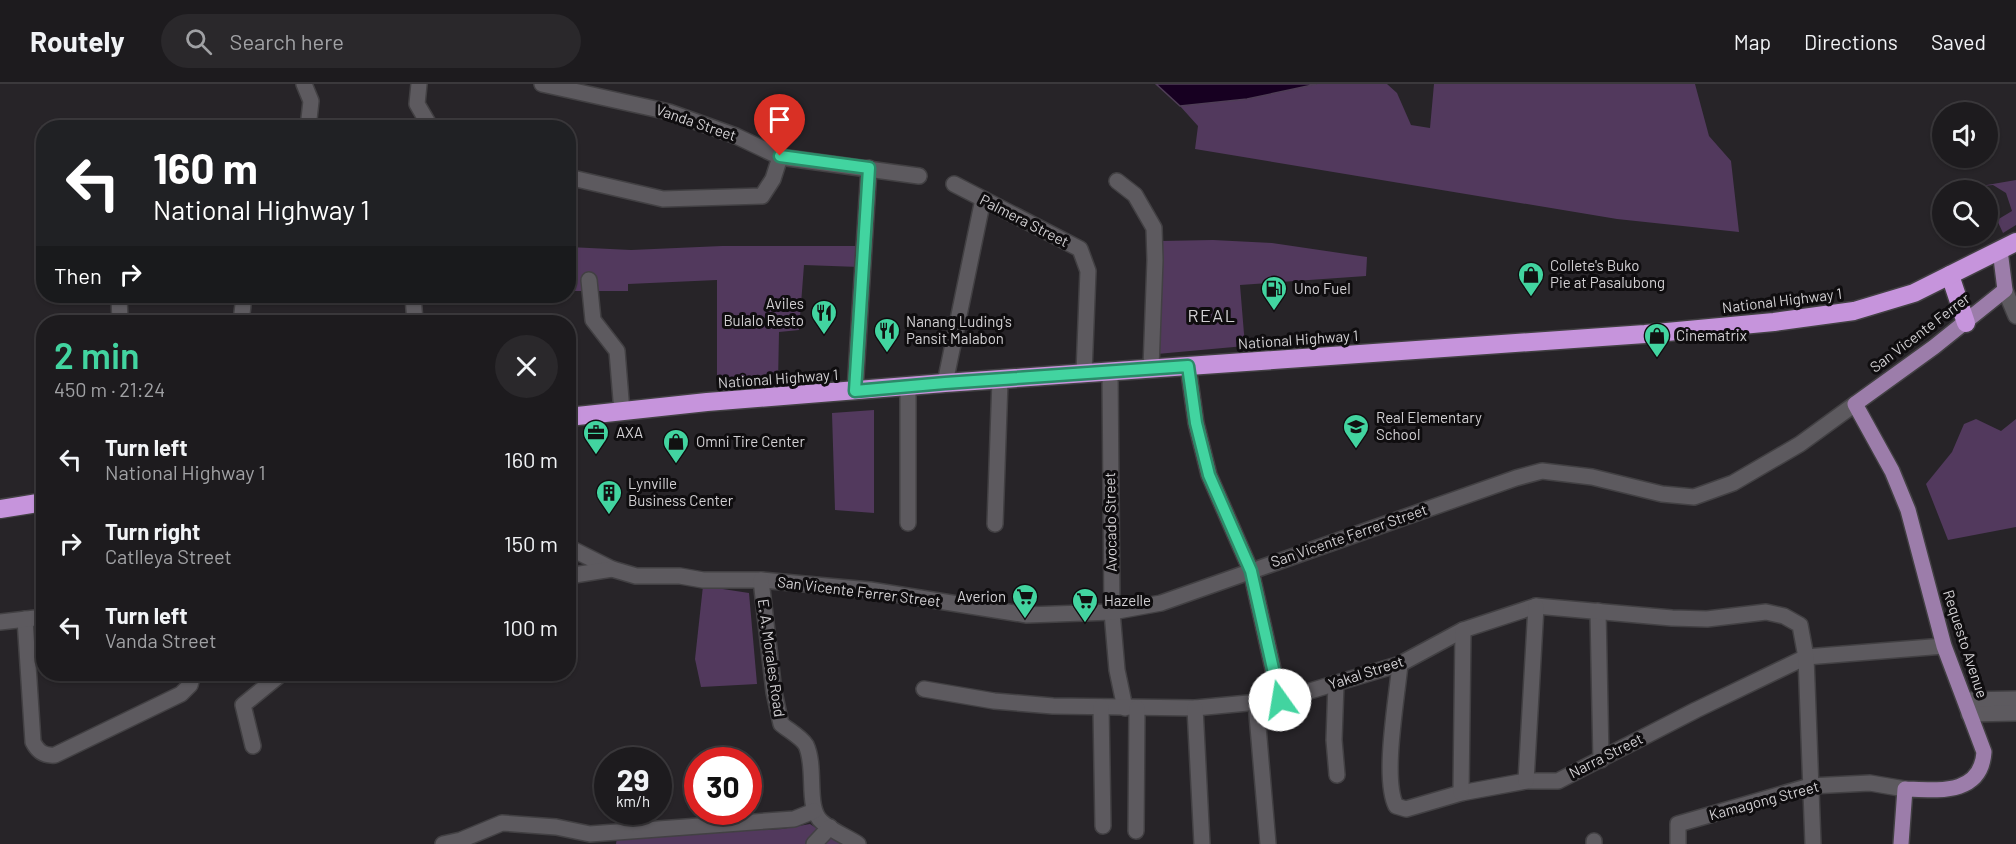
<!DOCTYPE html>
<html lang="en">
<head>
<meta charset="utf-8">
<style>
  body { margin:0; font-family:Barlow,sans-serif; background:#2a282b; color:#f1f3f6; height:100vh; display:flex; flex-direction:column; font-size:22px; white-space:nowrap }
  * { box-sizing:border-box; margin:0 }
  p { font-size:20px; color:#a0a1a4 }
  .icon { flex:none; width:33px; height:33px; fill:none; stroke:currentColor; stroke-width:2; stroke-linecap:round; stroke-linejoin:round }
  .map { position:relative; flex:1; overflow:hidden }
  .details { position:absolute; left:36px; top:231px; width:540px; height:366px; display:flex; flex-direction:column; background:#1d1b1e; border-radius:24px; box-shadow:0 2px 4px #0004,0 0 0 2px #3b393c }
  .details>* { flex:none }
  .hud { position:absolute; left:36px; top:36px; width:540px; height:183px; border-radius:24px; box-shadow:0 2px 4px #0004,0 0 0 2px #3b393c; background:#202124; color:#fff; overflow:hidden }
  .controls { position:absolute; left:1932px; top:18px; display:grid; gap:12px }
  .controls a { display:grid; place-items:center; width:66px; height:66px; border-radius:50%; background:#1d1b1e; box-shadow:0 2px 4px #0004,0 0 0 2px #3b393c; font-size:30px }
  .speed { position:absolute; left:594px; top:663px; display:flex; gap:12px; font-size:30px; font-weight:700; text-align:center }
  .speed>* { display:grid; place-content:center; width:78px; height:78px; border-radius:50%; background:#1d1b1e; box-shadow:0 2px 4px #0004,0 0 0 2px #3b393c; line-height:1 }
  .speed small { font-size:15px; font-weight:400 }
  .speed .limit { border:9px solid #d22; background:#fff; color:#111 }
  .pin { position:absolute; display:grid; place-items:center; width:51px; height:51px; color:#fff; margin:-62px -26px; border-radius:50% 50% 50% 0; rotate:-45deg; box-shadow:0 0 6px #0007 }
  .pin .icon { rotate:45deg }
  .me { position:absolute; width:66px; margin:-33px; rotate:347deg; stroke-linejoin:round; filter:drop-shadow(0 0 4px #0008) }
  .turn { display:flex; align-items:center; gap:21px; height:126px; padding:0 18px; font-size:27px }
  .turn .icon { width:78px; height:78px; stroke-width:2.5 }
  .turn b { display:block; font-size:42px; line-height:51px }
  .then { display:flex; align-items:center; height:57px; padding:0 18px; background:#0003; gap:12px; font-size:22px }
  .round { display:grid; place-items:center; flex:none; width:63px; height:63px; border-radius:32px; background:#2a282b }
  .overview { display:flex; align-items:center; justify-content:space-between; height:102px; padding:0 18px }
  h1 { font-size:36px; font-weight:600; line-height:45px; color:#42d4a0 }
  ul { padding:0; list-style:none }
  li { display:flex; align-items:center; gap:18px; height:84px; padding:0 18px }
  li div { flex:1 }
  li b { display:block; font-size:22px }
  li em { font-style:normal }
  header { display:flex; align-items:center; gap:36px; box-sizing:border-box; height:84px; padding:0 30px; background:#1d1b1e; border-bottom:2px solid #3b393c }
  header strong { font-size:28px }
  nav { display:flex; gap:33px; margin-inline-start:auto; font-size:21px }
  .search { width:420px; height:54px; background:#2a282b; display:flex; align-items:center; gap:15px; box-sizing:border-box; padding:0 21px; border-radius:33px; color:#a0a1a4; font-size:22px }
  .map>svg:first-child { display:block }
</style>
</head>
<body>
<header>
<strong>Routely</strong>
<div class="search"><svg class="icon" aria-label="search" viewBox="0 0 24 24"><circle cx="10" cy="10" r="6"/><path d="M15 15l6 6"/></svg>Search here</div>
<nav><a>Map</a><a>Directions</a><a>Saved</a></nav>
</header>
<div class="map">
<svg width="2016" height="760" viewBox="0 0 2016 760">
  <rect width="100%" height="100%" fill="#272428"/>
  <!-- green -->
  <g fill="#52395d">
    <path d="M 1317,0 L 1387,0 L 1397,9 L 1411,41 L 1430,44 L 1434,0 L 1695,0 L 1709,52 L 1731,77 L 1739,148 L 1617,135 L 1195,65 L 1198,42 L 1180,22 L 1247,15 Z"/>
    <path d="M 2016,96 L 2016,141 L 2003,149 L 1997,136 L 2012,127 L 2006,109 L 1993,101 L 1981,102 Z"/>
    <path d="M 1213,156 L 1272,159 L 1367,173 L 1366,192 L 1240,201 L 1245,262 L 1157,270 L 1161,157 Z"/>
    <path d="M 722,162 L 859,162 L 859,183 L 804,181 L 799,246 L 779,248 L 778,298 L 717,302 L 717,196 L 628,200 L 628,207 L 569,207 L 569,163 L 631,166 Z"/>
    <path d="M 874,326 L 874,429 L 835,426 L 832,329 Z"/>
    <path d="M 1976,335 L 2001,347 L 2016,335 L 2016,443 L 1948,456 L 1926,400 L 1952,368 L 1964,340 Z"/>
    <path d="M 703,502 L 749,509 L 757,600 L 701,603 L 695,575 Z"/>
    <path d="M 810,740 L 841,760 L 616,760 L 617,753 L 782,745 Z"/>
  </g>
  <!-- water -->
  <path fill="#170021" stroke="#4f3e56" stroke-width="1.5" d="M 1156,0 L 1317,0 L 1247,15 L 1180,22 Z"/>
  <g fill="none" stroke-linecap="round" stroke-linejoin="round">
    <defs>
      <g id="minor">
        <path d="M 304,0 L 311,17 L 308,44"/>
        <path d="M 419,0 L 417,20 L 431,44"/>
        <path d="M 542,0 L 669,28 L 736,52 L 780,73 L 919,92"/>
        <path d="M 568,93 L 663,115 L 762,112 L 773,95 L 780,73"/>
        <path d="M 1117,97 L 1135,111 L 1154,144 L 1155,176 L 1151,284"/>
        <path d="M 954,100 L 1080,165 L 1088,187 L 1084,289"/>
        <path d="M 589,196 L 593,236 L 617,267 L 622,328"/>
        <path d="M 2005,206 L 2016,232"/>
        <path d="M 119,212 L 120,238"/>
        <path d="M 413,212 L 415,238"/>
        <path d="M 241,238 L 244,212"/>
        <path d="M 1188,282 L 1196,339 L 1209,391 L 1251,487 L 1280,616"/>
        <path d="M 1110,288 L 1112,528 L 1117,586 L 1125,624"/>
        <path d="M 945,299 L 983,115"/>
        <path d="M 908,302 L 908,439"/>
        <path d="M 855,307 L 869,84"/>
        <path d="M 995,440 L 1000,296"/>
        <path d="M 568,463 L 612,485"/>
        <path d="M 568,492 L 612,485 L 636,492 L 680,492 L 703,496 L 761,496 L 870,506 L 1027,531 L 1112,528 L 1161,519 L 1516,394 L 1542,387 L 1592,393 L 1662,410 L 1694,413 L 1733,399 L 1800,360 L 1855,320"/>
        <path d="M 761,496 L 774,608 L 781,640 C 788,646 801,653 806,661 C 817,684 805,724 822,738 C 832,747 847,753 858,760"/>
        <path d="M 1598,527 L 1601,676"/>
        <path d="M 25,535 L 33,658 C 38,668 44,672 55,671 L 181,610 L 190,601 L 193,590"/>
        <path d="M 0,538 L 44,533"/>
        <path d="M 1400,580 C 1397,614 1382,694 1396,722 L 1406,725 L 1461,709 L 1526,697 L 1558,697 L 1696,626 L 1806,573 L 1944,562"/>
        <path d="M 1336,599 L 1334,656 L 1337,691"/>
        <path d="M 924,605 L 994,617 L 1053,622 L 1195,624 L 1280,616 L 1400,580 L 1463,546 L 1536,522 L 1672,534 L 1707,535 L 1766,528 L 1784,532 L 1800,541 L 1806,573 L 1813,760"/>
        <path d="M 1965,616 L 2016,615"/>
        <path d="M 1256,619 L 1268,760"/>
        <path d="M 1101,623 L 1103,742"/>
        <path d="M 1195,624 L 1202,760"/>
        <path d="M 1969,630 L 2016,629"/>
        <path d="M 253,662 L 243,621 L 281,590"/>
        <path d="M 1526,697 L 1536,522"/>
        <path d="M 1461,709 L 1463,546"/>
        <path d="M 1136,747 L 1137,624"/>
        <path d="M 1594,757 L 1594,760"/>
        <path d="M 443,760 L 461,756 L 502,739 L 556,743 L 590,750 L 794,735 L 814,727"/>
        <path d="M 814,760 L 830,743"/>
        <path d="M 1678,760 L 1678,740 L 1810,702 L 1870,699 L 1905,705"/>
      </g>
      <path id="major" d="M 1901,760 L 1905,705 C 1937,706 1981,712 1984,668 L 1944,562 L 1908,426 L 1892,387 L 1855,320 L 1934,263 L 2005,206 L 2000,166"/>
      <g id="highway">
        <path d="M 1950,191 L 1966,239"/>
        <path d="M 568,333 L 707,318 L 945,299 L 1645,250 L 1774,238 L 1854,227 L 1914,209 L 2016,158"/>
        <path d="M 0,425 L 44,418"/>
      </g>
    </defs>
    <!-- minor casing -->
    <use href="#minor" stroke="#424043" stroke-width="18"/>
    <!-- major casing -->
    <use href="#major" stroke="#424043" stroke-width="18"/>
    <!-- highway casing -->
    <use href="#highway" stroke="#424043" stroke-width="21"/>
    <!-- minor -->
    <use href="#minor" stroke="#5d5a5f" stroke-width="15"/>
    <!-- major -->
    <use href="#major" stroke="#9c7daa" stroke-width="15"/>
    <!-- highway -->
    <use href="#highway" stroke="#c694dc" stroke-width="18"/>
  </g>
  <g fill="none" stroke-linecap="round" stroke-linejoin="round">
    <defs>
      <path id="route" d="M 780,72 L 869,84 L 855,307 L 945,299 L 1188,282 L 1196,339 L 1209,391 L 1251,487 L 1280,616"/>
    </defs>
    <!-- route casing -->
    <use href="#route" stroke="#2b8a68" stroke-width="15"/>
    <!-- route -->
    <use href="#route" stroke="#42d4a0" stroke-width="10"/>
  </g>
  <!-- icons -->
  <defs>
    <symbol id="shop-pin" viewBox="-11 -11 22 30"><path d="M0 17L-7.5 6A9.5 9.5 0 1 1 7.5 6Z" fill="#42d4a0" stroke="#0f0d0f"/><path d="M-5-2.5h2.3a2.7 3.5 0 0 1 5.4 0H5L5.5 6h-11ZM-1.5-2.5h3a1.5 2.3 0 0 0-3 0Z" fill="#111"/></symbol>
    <symbol id="fuel-pin" viewBox="-11 -11 22 30"><path d="M0 17L-7.5 6A9.5 9.5 0 1 1 7.5 6Z" fill="#42d4a0" stroke="#0f0d0f"/><path d="M-5.5-6h7V0h2V4h1.3V-2.5L3-4.5l.8-.8L6-3V5H2.5V1h-1V6h-7ZM-4.2-4.7v3.2H.2V-4.7Z" fill="#111"/></symbol>
    <symbol id="restaurant-pin" viewBox="-11 -11 22 30"><path d="M0 17L-7.5 6A9.5 9.5 0 1 1 7.5 6Z" fill="#42d4a0" stroke="#0f0d0f"/><path d="M-5-6h1v4h1v-4h1v4h1v-4h1v5L-1.5 .5V6h-2V.5L-5-1ZM5-6V6H3V1.5H1.5Q1.5-4 5-6Z" fill="#111"/></symbol>
    <symbol id="school-pin" viewBox="-11 -11 22 30"><path d="M0 17L-7.5 6A9.5 9.5 0 1 1 7.5 6Z" fill="#42d4a0" stroke="#0f0d0f"/><path d="M0-5L7-2L0 1L-7-2ZM-4 1L0 2.5L4 1V4Q0 6-4 4Z" fill="#111"/></symbol>
    <symbol id="office-pin" viewBox="-11 -11 22 30"><path d="M0 17L-7.5 6A9.5 9.5 0 1 1 7.5 6Z" fill="#42d4a0" stroke="#0f0d0f"/><path d="M-6-3h4V-5.5h4V-3h4V5H-6ZM-1-4.5V-3h2v-1.5ZM-6 0V1H6V0Z" fill="#111"/></symbol>
    <symbol id="building-pin" viewBox="-11 -11 22 30"><path d="M0 17L-7.5 6A9.5 9.5 0 1 1 7.5 6Z" fill="#42d4a0" stroke="#0f0d0f"/><path d="M-4-6H4V6H1V3H-1V6H-4ZM-2.5-4.3h1.7v1.8h-1.7ZM.8-4.3h1.7v1.8H.8ZM-2.5-1h1.7V.8h-1.7ZM.8-1h1.7V.8H.8Z" fill="#111"/></symbol>
    <symbol id="supermarket-pin" viewBox="-11 -11 22 30"><path d="M0 17L-7.5 6A9.5 9.5 0 1 1 7.5 6Z" fill="#42d4a0" stroke="#0f0d0f"/><path d="M-6-5.5h2.5l.6 2H6L4.5 2H-2.5L-4.4-4H-6ZM-1.5 3.2a1.3 1.3 0 1 0 .1 0ZM3 3.2a1.3 1.3 0 1 0 .1 0Z" fill="#111"/></symbol>
  </defs>
  <g fill-rule="evenodd">
    <use href="#shop-pin" x="1516" y="176" width="30" height="40"/>
    <use href="#fuel-pin" x="1259" y="190" width="30" height="40"/>
    <use href="#restaurant-pin" x="809" y="214" width="30" height="40"/>
    <use href="#restaurant-pin" x="872" y="232" width="30" height="40"/>
    <use href="#shop-pin" x="1642" y="237" width="30" height="40"/>
    <use href="#school-pin" x="1341" y="328" width="30" height="40"/>
    <use href="#office-pin" x="581" y="334" width="30" height="40"/>
    <use href="#shop-pin" x="661" y="343" width="30" height="40"/>
    <use href="#building-pin" x="594" y="394" width="30" height="40"/>
    <use href="#supermarket-pin" x="1010" y="498" width="30" height="40"/>
    <use href="#supermarket-pin" x="1070" y="502" width="30" height="40"/>
  </g>
  <g text-anchor="middle" stroke-width="6" stroke-linejoin="round" paint-order="stroke">
    <!-- street labels -->
    <g font-size="15" fill="#d2d0d3" stroke="#0f0d0f">
      <text transform="translate(696 39) rotate(19)" y="5">Vanda Street</text>
      <text transform="translate(1024 137) rotate(27)" y="5">Palmera Street</text>
      <text transform="translate(1782 217) rotate(-7)" y="5">National Highway 1</text>
      <text transform="translate(1920 249) rotate(-37)" y="5">San Vicente Ferrer</text>
      <text transform="translate(1298 256) rotate(-4)" y="5">National Highway 1</text>
      <text transform="translate(778 295) rotate(-4)" y="5">National Highway 1</text>
      <text transform="translate(1111 438) rotate(-91)" y="5">Avocado Street</text>
      <text transform="translate(1349 452) rotate(-19)" y="5">San Vicente Ferrer Street</text>
      <text transform="translate(859 508) rotate(7)" y="5">San Vicente Ferrer Street</text>
      <text transform="translate(1965 560) rotate(72)" y="5">Requesto Avenue</text>
      <text transform="translate(771 574) rotate(82)" y="5">E. A. Morales Road</text>
      <text transform="translate(1366 589) rotate(-18)" y="5">Yakal Street</text>
      <text transform="translate(1606 672) rotate(-27)" y="5">Narra Street</text>
      <text transform="translate(1764 717) rotate(-15)" y="5">Kamagong Street</text>
    </g>
    <!-- poi labels -->
    <g font-size="15" fill="#d2d0d3" stroke="#0f0d0f" text-anchor="start">
      <text x="1550" y="187">Collete's Buko<tspan x="1550" dy="17">Pie at Pasalubong</tspan></text>
      <text x="1294" y="210">Uno Fuel</text>
      <text x="804" y="225" text-anchor="end">Aviles<tspan x="804" dy="17">Bulalo Resto</tspan></text>
      <text x="906" y="243">Nanang Luding's<tspan x="906" dy="17">Pansit Malabon</tspan></text>
      <text x="1676" y="257">Cinematrix</text>
      <text x="1376" y="339">Real Elementary<tspan x="1376" dy="17">School</tspan></text>
      <text x="616" y="354">AXA</text>
      <text x="696" y="363">Omni Tire Center</text>
      <text x="628" y="405">Lynville<tspan x="628" dy="17">Business Center</tspan></text>
      <text x="1006" y="518" text-anchor="end">Averion</text>
      <text x="1104" y="522">Hazelle</text>
    </g>
    <!-- quarter labels -->
    <g font-size="18" letter-spacing="1.5" fill="#d2d0d3" stroke="#0f0d0f">
      <text x="1212" y="238">REAL</text>
    </g>
  </g>
</svg>
<div class="controls">
<a><svg class="icon" aria-label="sound" viewBox="0 0 24 24"><path d="M4 9h4l5-4v14l-5-4H4zM17 9q2 3 0 6"/></svg></a>
<a><svg class="icon" aria-label="search" viewBox="0 0 24 24"><circle cx="10" cy="10" r="6"/><path d="M15 15l6 6"/></svg></a>
</div>
<div class="speed"><div>29<small>km/h</small></div><div class="limit">30</div></div>
<div class="pin" style="left:780px;top:72px;background:#d93025"><svg class="icon" aria-label="arrive" viewBox="0 0 24 24"><path d="M6 21V4h12l-3 4 3 4H6"/></svg></div>
<svg class="me" style="left:1280px;top:616px" viewBox="-20 -20 40 40"><circle r="19" fill="#fff"/><path d="M0-13L10 11 0 6-10 11z" fill="#42d4a0"/></svg>
<div class="hud">
<div class="turn"><svg class="icon" aria-label="left" viewBox="0 0 24 24"><path d="M17 20v-9H6M10 6l-5 5 5 5"/></svg><div><b>160 m</b>National Highway 1</div></div>
<div class="then">Then<svg class="icon" aria-label="right" viewBox="0 0 24 24"><path d="M7 20v-9h11M14 6l5 5-5 5"/></svg></div>
</div>
<section class="details">
<div class="overview"><div><h1>2 min</h1><p>450 m · 21:24</p></div><a class="round"><svg class="icon" aria-label="close" viewBox="0 0 24 24"><path d="M6 6l12 12M18 6L6 18"/></svg></a></div>
<ul>
<li><svg class="icon" aria-label="left" viewBox="0 0 24 24"><path d="M17 20v-9H6M10 6l-5 5 5 5"/></svg><div><b>Turn left</b><p>National Highway 1</p></div><em>160 m</em></li>
<li><svg class="icon" aria-label="right" viewBox="0 0 24 24"><path d="M7 20v-9h11M14 6l5 5-5 5"/></svg><div><b>Turn right</b><p>Catlleya Street</p></div><em>150 m</em></li>
<li><svg class="icon" aria-label="left" viewBox="0 0 24 24"><path d="M17 20v-9H6M10 6l-5 5 5 5"/></svg><div><b>Turn left</b><p>Vanda Street</p></div><em>100 m</em></li>
</ul>
</section>
</div>
</body>
</html>
